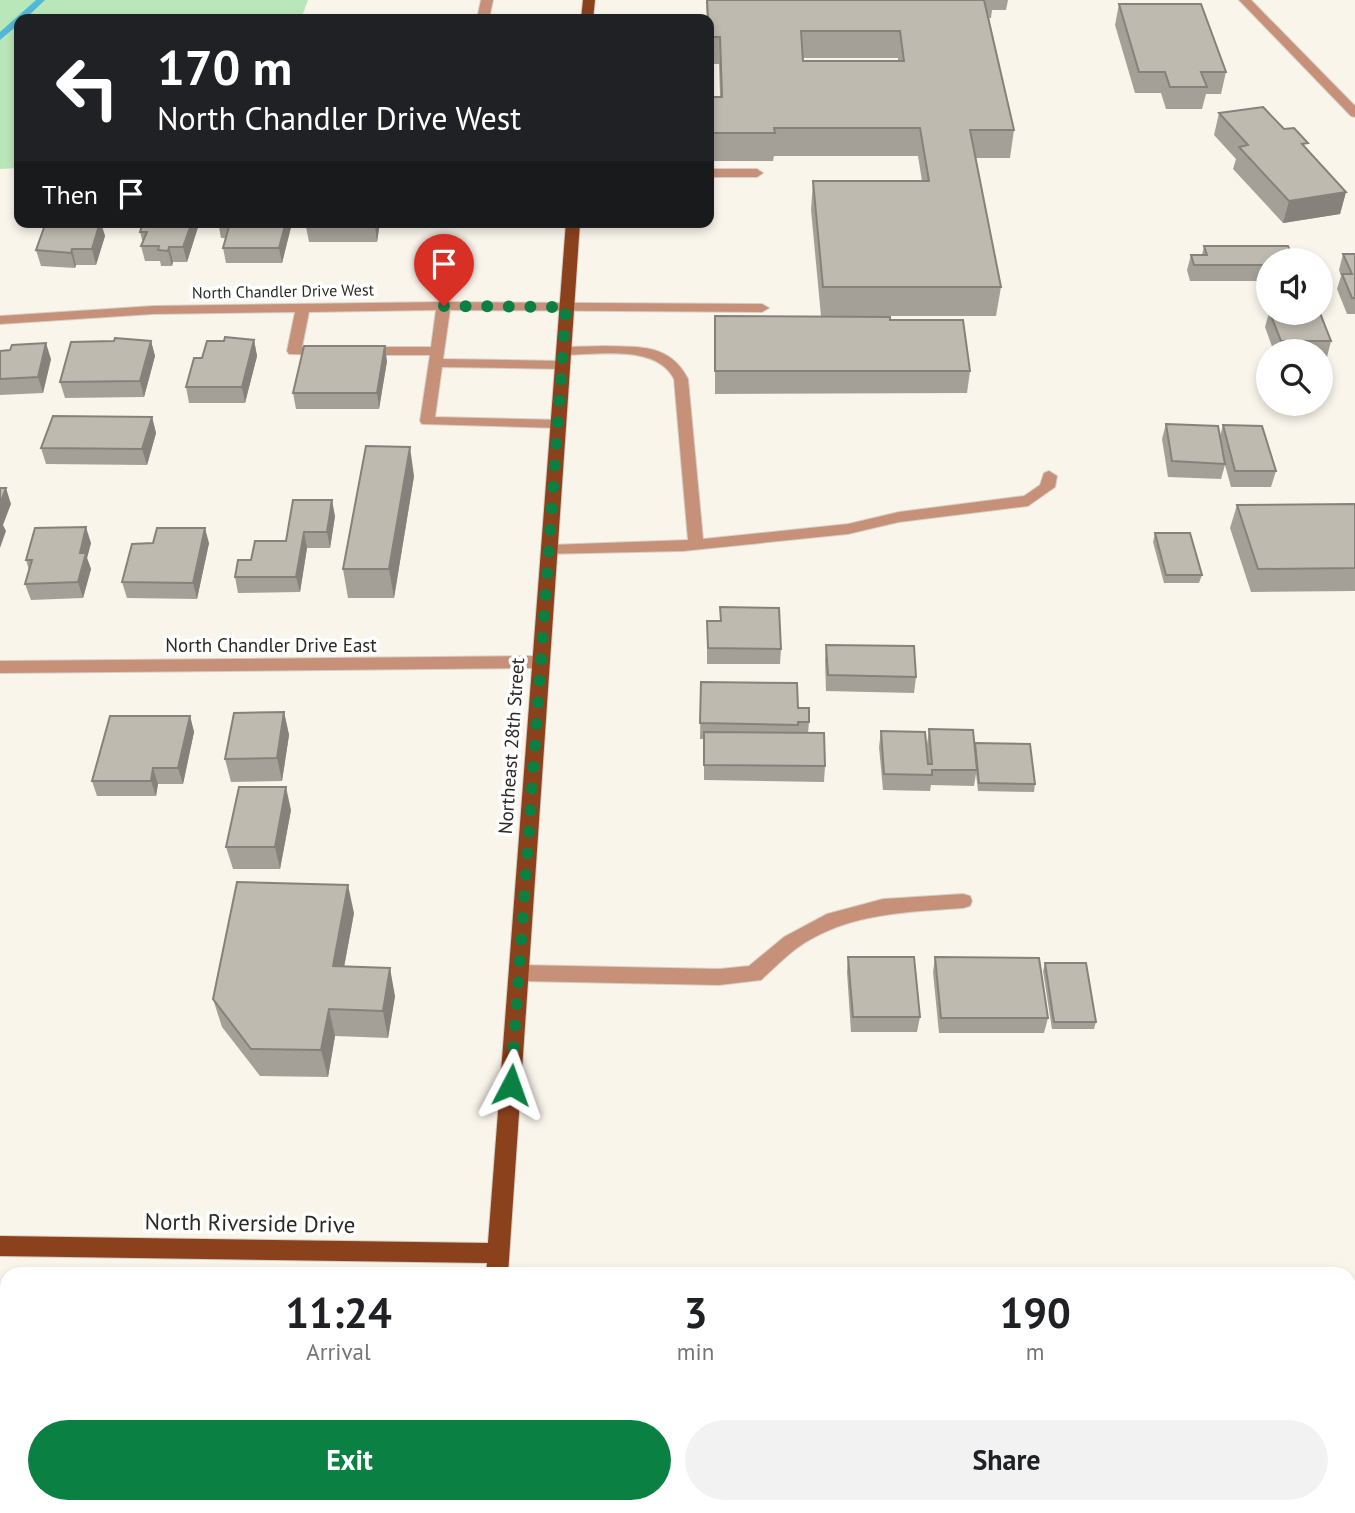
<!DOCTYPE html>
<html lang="en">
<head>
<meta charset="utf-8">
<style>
  body { margin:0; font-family:"PT Sans",sans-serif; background:#f2f2f2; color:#202124; height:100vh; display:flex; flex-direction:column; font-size:26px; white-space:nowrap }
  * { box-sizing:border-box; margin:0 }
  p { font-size:23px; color:#757577 }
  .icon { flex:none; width:38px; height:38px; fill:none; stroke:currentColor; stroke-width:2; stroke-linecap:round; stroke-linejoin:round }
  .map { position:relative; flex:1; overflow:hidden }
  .details { position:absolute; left:0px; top:1267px; width:1356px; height:247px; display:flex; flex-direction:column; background:#fff; border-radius:21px 21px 0 0; box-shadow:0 4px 10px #0003 }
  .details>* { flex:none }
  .guide { position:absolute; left:14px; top:14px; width:700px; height:214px; border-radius:14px; box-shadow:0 4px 10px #0003; background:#202124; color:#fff; overflow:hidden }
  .tools { position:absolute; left:1256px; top:248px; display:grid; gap:14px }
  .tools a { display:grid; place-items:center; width:77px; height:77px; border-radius:50%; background:#fff; box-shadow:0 4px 10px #0003; font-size:35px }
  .pin { position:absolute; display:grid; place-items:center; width:60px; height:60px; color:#fff; margin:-72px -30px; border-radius:50% 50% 50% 0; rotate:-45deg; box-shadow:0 0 7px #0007 }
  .pin .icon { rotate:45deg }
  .me { position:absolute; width:77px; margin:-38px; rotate:4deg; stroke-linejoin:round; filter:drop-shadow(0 0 5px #0008) }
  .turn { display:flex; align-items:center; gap:24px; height:147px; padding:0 28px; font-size:32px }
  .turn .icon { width:91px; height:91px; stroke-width:2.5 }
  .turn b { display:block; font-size:49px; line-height:60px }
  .then { display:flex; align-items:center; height:66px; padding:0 28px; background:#0003; gap:14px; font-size:26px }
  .eta { display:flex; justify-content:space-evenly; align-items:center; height:119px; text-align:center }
  .eta b { font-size:42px; font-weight:600; line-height:49px }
  .button { display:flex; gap:14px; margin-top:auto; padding:14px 28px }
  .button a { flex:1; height:80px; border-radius:42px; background:#0b8043; color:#fff; font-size:28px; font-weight:600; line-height:80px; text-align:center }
  .button a+a { background:#f2f2f2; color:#202124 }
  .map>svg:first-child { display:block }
</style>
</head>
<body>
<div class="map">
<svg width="1355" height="1513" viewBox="0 0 1355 1513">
  <rect width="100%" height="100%" fill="#faf5eb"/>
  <!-- green -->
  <path fill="#bae7b9" d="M 0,0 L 308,0 L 301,19 L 19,19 L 19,168 L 0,169 Z"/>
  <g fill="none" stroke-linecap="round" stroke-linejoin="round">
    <!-- stream -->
    <path fill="#50b9d8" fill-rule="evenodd" d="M 36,0 L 45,0 L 25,19 L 19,19 L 19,24 L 0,40 L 0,32 Z"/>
    <defs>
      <g id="minor">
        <path d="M 481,0 L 493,0 L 489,19 L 477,19 Z"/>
        <path d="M 1239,0 L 1251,0 L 1355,106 L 1355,117 L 1351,116 Z"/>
        <path d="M 709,169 L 757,169 L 763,173 L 757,177 L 709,177 Z"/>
        <path d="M 444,302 L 762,304 L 769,308 L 762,312 L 450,310 L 443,359 L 563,361 L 570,365 L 563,369 L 442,367 L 435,417 L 563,420 L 565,423 L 558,428 L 422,424 L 420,421 L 430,355 L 364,355 L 357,351 L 364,347 L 431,347 L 436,310 L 309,312 L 302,347 L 330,348 L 330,354 L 325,355 L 289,354 L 287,351 L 295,312 L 153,314 L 0,324 L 0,316 L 153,306 Z"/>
        <path d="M 605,346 C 641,347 670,344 688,379 L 703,539 L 848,524 L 899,512 L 1024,496 L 1040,485 L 1044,473 L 1049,471 L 1057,476 L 1055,487 L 1028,506 L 899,522 L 848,534 L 683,551 L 543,554 L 541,550 L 543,546 L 549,545 L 688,540 L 674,379 C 656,344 598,355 564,355 L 557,351 L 564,347 Z"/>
        <path d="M 541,656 L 549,662 L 541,668 L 0,673 L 0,661 Z"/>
        <path d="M 963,894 L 970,896 L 972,901 L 970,906 L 963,908 C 906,912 846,913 797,948 C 785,957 773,969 761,980 L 719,985 L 519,981 L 512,979 L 509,973 L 512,967 L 519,965 L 719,969 L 749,966 L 784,937 L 827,914 L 883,899 Z"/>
      </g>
      <g id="major">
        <path d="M 583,0 L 595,0 L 593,19 L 581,19 Z"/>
        <path d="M 566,222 L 580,222 L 508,1274 L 486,1274 L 487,1263 L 0,1256 L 0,1236 L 488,1243 Z"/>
        <rect x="470" y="1507" width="24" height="6"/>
      </g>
    </defs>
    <!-- minor casing -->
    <use href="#minor" stroke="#d5d0c7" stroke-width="2"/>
    <!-- major casing -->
    <use href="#major" stroke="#d5d0c7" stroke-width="2"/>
    <!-- minor -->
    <use href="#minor" fill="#c79179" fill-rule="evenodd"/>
    <!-- major -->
    <use href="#major" fill="#8b411c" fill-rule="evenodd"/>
  </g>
  <!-- wall -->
  <g fill="#a4a097" fill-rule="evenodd">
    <path d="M 706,0 L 1008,0 L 1006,10 L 992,10 L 991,18 L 989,18 L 1014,130 L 1010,158 L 975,158 L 1001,287 L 996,316 L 821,316 L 811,210 L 813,181 L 922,181 L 918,156 L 774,156 L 773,161 L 709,161 L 709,97 L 720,97 L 719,64 L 709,64 L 709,19 L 707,19 ZM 802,58 L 898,58 L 898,61 L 803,61 Z"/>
    <path d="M 1119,4 L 1226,72 L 1221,94 L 1206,94 L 1202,109 L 1166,109 L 1161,93 L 1135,93 L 1115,25 Z"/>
    <path d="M 1219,113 L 1284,129 L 1346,192 L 1340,214 L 1283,223 L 1233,169 L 1236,159 L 1214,135 Z"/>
    <path d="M 46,222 L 101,222 L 105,236 L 96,265 L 76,265 L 75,268 L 41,266 L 36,250 Z"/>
    <path d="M 143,222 L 199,222 L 199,224 L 187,262 L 173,262 L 172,266 L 161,266 L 160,261 L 145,261 L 141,246 L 143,243 L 140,232 Z"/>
    <path d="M 218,222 L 290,222 L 291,227 L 282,263 L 226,263 L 223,248 L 225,238 L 221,238 Z"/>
    <path d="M 307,222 L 380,222 L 377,242 L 309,242 L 306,227 Z"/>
    <path d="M 1204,246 L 1269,261 L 1269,281 L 1190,281 L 1187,270 L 1191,255 L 1202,255 Z"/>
    <path d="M 1343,254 L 1355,254 L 1355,314 L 1347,314 L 1337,289 L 1341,276 L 1339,270 Z"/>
    <path d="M 1269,313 L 1320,313 L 1331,341 L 1327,357 L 1321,357 L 1321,352 L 1274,352 L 1265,327 Z"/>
    <path d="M 715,316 L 890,320 L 970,371 L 967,393 L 715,394 Z"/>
    <path d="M 254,340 L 257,356 L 245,403 L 189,403 L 186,387 L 202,358 Z"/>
    <path d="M 151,341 L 155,356 L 144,397 L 65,398 L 60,382 Z"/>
    <path d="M 0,351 L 51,359 L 43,393 L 0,395 Z"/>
    <path d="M 387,361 L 379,409 L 296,409 L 293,393 Z"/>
    <path d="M 152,417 L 156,433 L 147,465 L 46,464 L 41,448 Z"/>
    <path d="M 1166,424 L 1220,436 L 1223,425 L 1276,471 L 1271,487 L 1231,487 L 1225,465 L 1221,479 L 1168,477 L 1162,439 Z"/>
    <path d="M 414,476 L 394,598 L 348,598 L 343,569 Z"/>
    <path d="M 1355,504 L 1355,591 L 1251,592 L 1230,528 L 1237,505 Z"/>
    <path d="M 335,516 L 330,548 L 307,548 L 300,592 L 238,593 L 235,577 L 251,560 Z"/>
    <path d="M 1155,533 L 1202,575 L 1199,583 L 1164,583 L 1153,542 Z"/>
    <path d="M 91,543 L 87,558 L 91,569 L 83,598 L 31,600 L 25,584 L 29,570 L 26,560 Z"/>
    <path d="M 209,543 L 197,599 L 127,598 L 122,582 Z"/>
    <path d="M 720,607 L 781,649 L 780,664 L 707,664 L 707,621 L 720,621 Z"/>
    <path d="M 826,645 L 916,677 L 914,693 L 826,691 L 825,661 Z"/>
    <path d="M 701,682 L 798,708 L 809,722 L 808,733 L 825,766 L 824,782 L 704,780 L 704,739 L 700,739 Z"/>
    <path d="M 284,712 L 289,735 L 282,781 L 231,782 L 225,759 Z"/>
    <path d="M 190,716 L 194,732 L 183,784 L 158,784 L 156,796 L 97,796 L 92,781 Z"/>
    <path d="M 929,729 L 974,746 L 975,743 L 1035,784 L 1034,792 L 978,791 L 976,774 L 974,786 L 931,785 L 930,791 L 883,790 L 879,747 L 881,731 L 928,764 L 927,745 Z"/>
    <path d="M 291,810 L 280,869 L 233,869 L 226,847 Z"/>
    <path d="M 354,913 L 344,967 L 395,996 L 388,1038 L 335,1036 L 328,1077 L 260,1076 L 222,1027 L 213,999 Z"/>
    <path d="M 848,957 L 920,1017 L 917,1032 L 851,1032 L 847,972 Z"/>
    <path d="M 935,957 L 1048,1018 L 1044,1033 L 939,1033 L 933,972 Z"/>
    <path d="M 1045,963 L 1096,1022 L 1094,1029 L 1052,1029 L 1043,971 Z"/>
  </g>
  <!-- shaded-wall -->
  <g fill="#86827b">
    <path d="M 1346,192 L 1340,214 L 1283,223 L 1289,201 Z"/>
    <path d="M 100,222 L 105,236 L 96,265 L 92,249 Z"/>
    <path d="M 192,222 L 199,222 L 199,224 L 187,262 L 183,247 Z"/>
    <path d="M 286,222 L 290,222 L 291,227 L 282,263 L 279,248 Z"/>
    <path d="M 375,222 L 380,222 L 377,242 L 375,227 Z"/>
    <path d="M 169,247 L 173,262 L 172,266 L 168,251 Z"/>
    <path d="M 72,249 L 76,265 L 75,268 L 71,253 Z"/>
    <path d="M 254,340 L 257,356 L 245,403 L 242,387 Z"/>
    <path d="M 151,341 L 155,356 L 144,397 L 140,381 Z"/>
    <path d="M 46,343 L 51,359 L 43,393 L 38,377 Z"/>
    <path d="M 385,346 L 387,361 L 379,409 L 377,393 Z"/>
    <path d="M 152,417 L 156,433 L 147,465 L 142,449 Z"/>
    <path d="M 410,447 L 414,476 L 394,598 L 389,569 Z"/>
    <path d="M 6,488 L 11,504 L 3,525 L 6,531 L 0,548 L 0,504 Z"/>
    <path d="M 332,500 L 335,516 L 330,548 L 327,532 Z"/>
    <path d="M 86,527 L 91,543 L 87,558 L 91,569 L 83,598 L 78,582 L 80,553 Z"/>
    <path d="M 205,528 L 209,543 L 197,599 L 193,583 Z"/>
    <path d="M 304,532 L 307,548 L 300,592 L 296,577 Z"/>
    <path d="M 284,712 L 289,735 L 282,781 L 277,758 Z"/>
    <path d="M 190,716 L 194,732 L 183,784 L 178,768 Z"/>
    <path d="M 153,768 L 158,784 L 156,796 L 151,781 Z"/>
    <path d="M 286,787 L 291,810 L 280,869 L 275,847 Z"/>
    <path d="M 348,885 L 354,913 L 339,994 L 333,966 Z"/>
    <path d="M 390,968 L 395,996 L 388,1038 L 383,1011 Z"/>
    <path d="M 329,1009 L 335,1036 L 328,1077 L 321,1050 Z"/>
    <path d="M 10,1507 L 31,1507 L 30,1513 L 9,1513 Z"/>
    <path d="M 226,1507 L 240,1507 L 239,1513 L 225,1513 Z"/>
  </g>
  <!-- building -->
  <g fill="#bfbab0" stroke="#86827b" stroke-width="2" fill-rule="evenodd">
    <path d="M 707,0 L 984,0 L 1014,130 L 970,130 L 1001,287 L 823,287 L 813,181 L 929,181 L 920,128 L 774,128 L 775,133 L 709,133 L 709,97 L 722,97 L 720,37 L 709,37 ZM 801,31 L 900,31 L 904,61 L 803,61 Z"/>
    <path d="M 1119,4 L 1201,4 L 1226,72 L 1201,72 L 1207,87 L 1170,87 L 1165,72 L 1139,72 Z"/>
    <path d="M 1263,107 L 1284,129 L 1294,128 L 1308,143 L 1302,144 L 1346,192 L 1289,201 L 1239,147 L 1248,145 L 1219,113 Z"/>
    <path d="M 46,222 L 100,222 L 92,249 L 72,249 L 71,253 L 36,250 Z"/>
    <path d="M 143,222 L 192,222 L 183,247 L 169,247 L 168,251 L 158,250 L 159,246 L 141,246 L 147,232 L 140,232 Z"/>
    <path d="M 218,222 L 286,222 L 279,248 L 223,248 L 230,223 Z"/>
    <path d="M 307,222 L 375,222 L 375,227 L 306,227 Z"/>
    <path d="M 1204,246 L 1288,246 L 1294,261 L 1269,261 L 1269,265 L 1194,265 L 1191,255 L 1207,255 Z"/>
    <path d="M 1343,254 L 1355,254 L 1355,298 L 1352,298 L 1342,274 L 1352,274 Z"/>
    <path d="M 1270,313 L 1320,313 L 1331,341 L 1281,341 Z"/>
    <path d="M 715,316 L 890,317 L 890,320 L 963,320 L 970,371 L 715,371 Z"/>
    <path d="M 225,337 L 254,340 L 242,387 L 186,387 L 194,358 L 202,358 L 207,341 L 224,341 Z"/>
    <path d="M 115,338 L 151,341 L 140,381 L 60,382 L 71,342 L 114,341 Z"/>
    <path d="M 46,343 L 38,377 L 0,379 L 0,351 L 10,350 L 12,345 Z"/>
    <path d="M 304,346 L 385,346 L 377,393 L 293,393 Z"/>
    <path d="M 53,416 L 152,417 L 142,449 L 41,448 Z"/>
    <path d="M 1166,424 L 1218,426 L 1225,464 L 1172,461 Z"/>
    <path d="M 1223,425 L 1262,426 L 1276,471 L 1235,471 Z"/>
    <path d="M 366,446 L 410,447 L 389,569 L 343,569 Z"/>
    <path d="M 0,488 L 6,488 L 0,504 Z"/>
    <path d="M 293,500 L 332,500 L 327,532 L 304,532 L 296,577 L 235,577 L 238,560 L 251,560 L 255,541 L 286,541 Z"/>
    <path d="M 1355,504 L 1355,568 L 1258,569 L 1237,505 Z"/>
    <path d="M 86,527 L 80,553 L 86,553 L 78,582 L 25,584 L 32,560 L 26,560 L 35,528 Z"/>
    <path d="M 157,528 L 205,528 L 193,583 L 122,582 L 132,544 L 153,543 Z"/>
    <path d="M 1155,533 L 1190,533 L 1202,575 L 1166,575 Z"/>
    <path d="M 720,607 L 779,608 L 781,649 L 708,648 L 707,621 L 721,621 Z"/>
    <path d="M 826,645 L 914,646 L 916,677 L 828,675 Z"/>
    <path d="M 701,682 L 797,683 L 798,708 L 809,708 L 809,722 L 798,722 L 798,725 L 700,723 Z"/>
    <path d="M 284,712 L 277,758 L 225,759 L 234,713 Z"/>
    <path d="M 110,716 L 190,716 L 178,768 L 153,768 L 151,781 L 92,781 Z"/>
    <path d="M 929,729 L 973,730 L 977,770 L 932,770 L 932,775 L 884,774 L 881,731 L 925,732 L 928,764 L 932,764 Z"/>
    <path d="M 704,732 L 824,733 L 825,766 L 704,765 Z"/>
    <path d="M 975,743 L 1030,744 L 1035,784 L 979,783 Z"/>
    <path d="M 239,787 L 286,787 L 275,847 L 226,847 Z"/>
    <path d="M 237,882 L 348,885 L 333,966 L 390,968 L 383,1011 L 329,1009 L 321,1050 L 251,1049 L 213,999 Z"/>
    <path d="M 848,957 L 914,957 L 920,1017 L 853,1017 Z"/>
    <path d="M 935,957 L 1039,958 L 1048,1018 L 941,1018 Z"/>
    <path d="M 1045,963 L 1086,963 L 1096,1022 L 1054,1022 Z"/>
    <path d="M 7,1448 L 7,1507 L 10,1507 L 9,1513 L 0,1513 L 0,1454 L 6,1454 Z"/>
    <path d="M 142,1507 L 226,1507 L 225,1513 L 140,1513 Z"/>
  </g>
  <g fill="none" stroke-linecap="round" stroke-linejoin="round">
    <!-- route -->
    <path stroke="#0b8043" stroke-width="12" stroke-dasharray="0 21.6" d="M 444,306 L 566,307 L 511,1085"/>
  </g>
  <g text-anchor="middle" stroke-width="7" stroke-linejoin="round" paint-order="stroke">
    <!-- far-street labels -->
    <g font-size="16" fill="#2b2925" stroke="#fff">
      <text transform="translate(283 291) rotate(-1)" y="6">North Chandler Drive West</text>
    </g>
    <!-- street labels -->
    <g font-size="19" fill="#2b2925" stroke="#fff">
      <text x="271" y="652">North Chandler Drive East</text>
      <text transform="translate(511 746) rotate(-86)" y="7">Northeast 28th Street</text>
    </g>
    <!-- near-street labels -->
    <g font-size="23" fill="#2b2925" stroke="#fff">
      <text transform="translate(250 1223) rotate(1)" y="8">North Riverside Drive</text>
    </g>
  </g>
</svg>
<div class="tools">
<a><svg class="icon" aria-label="sound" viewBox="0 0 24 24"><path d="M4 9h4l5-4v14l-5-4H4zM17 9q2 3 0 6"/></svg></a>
<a><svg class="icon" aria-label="search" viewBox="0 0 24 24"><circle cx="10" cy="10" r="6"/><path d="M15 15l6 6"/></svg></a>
</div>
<div class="pin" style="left:444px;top:306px;background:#d93025"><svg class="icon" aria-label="arrive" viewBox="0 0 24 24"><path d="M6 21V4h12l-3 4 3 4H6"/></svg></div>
<svg class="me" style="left:511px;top:1085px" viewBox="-20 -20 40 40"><path d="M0-17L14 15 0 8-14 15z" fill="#0b8043" stroke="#fff" stroke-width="4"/></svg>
<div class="guide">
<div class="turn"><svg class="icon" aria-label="left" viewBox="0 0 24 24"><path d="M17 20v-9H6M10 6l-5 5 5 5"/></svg><div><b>170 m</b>North Chandler Drive West</div></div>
<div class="then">Then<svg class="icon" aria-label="arrive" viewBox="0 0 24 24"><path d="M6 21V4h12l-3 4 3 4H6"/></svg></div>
</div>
<section class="details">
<div class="eta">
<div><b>11:24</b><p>Arrival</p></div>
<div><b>3</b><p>min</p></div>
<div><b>190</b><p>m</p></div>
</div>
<div class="button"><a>Exit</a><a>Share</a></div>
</section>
</div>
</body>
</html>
